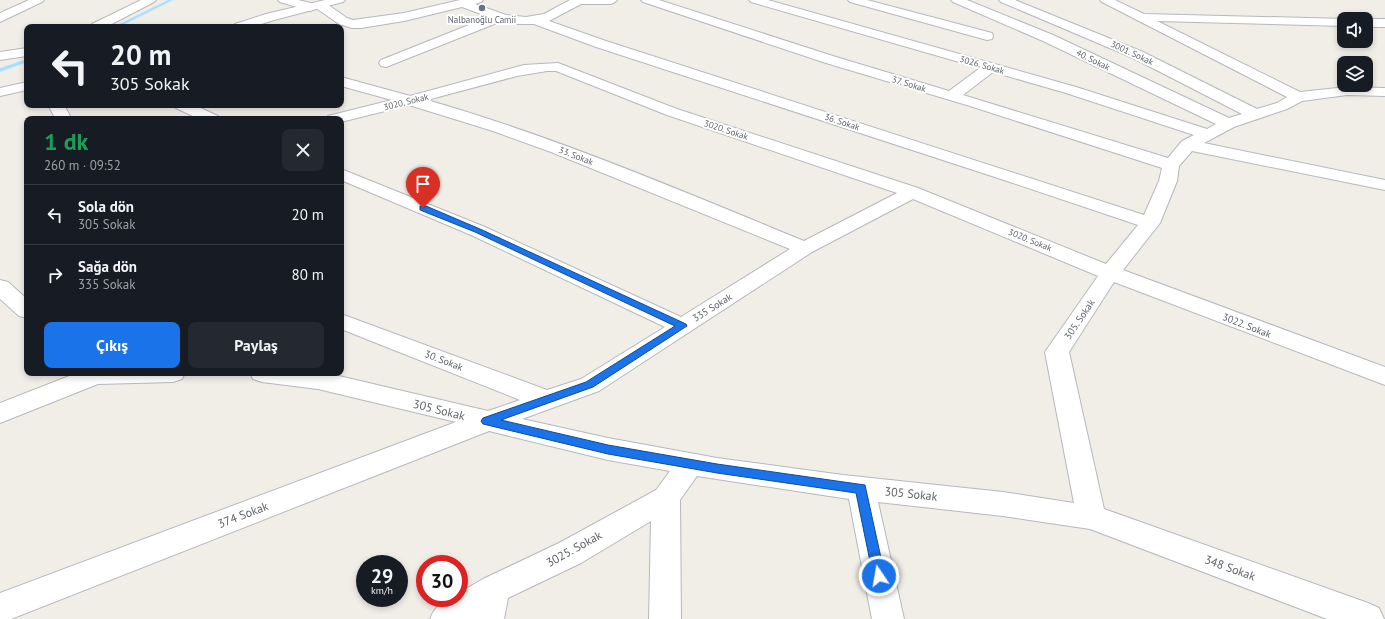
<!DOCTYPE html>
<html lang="tr">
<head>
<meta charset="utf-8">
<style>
  body { margin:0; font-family:"PT Sans",sans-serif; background:#242831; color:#f1f3f6; height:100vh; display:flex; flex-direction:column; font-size:15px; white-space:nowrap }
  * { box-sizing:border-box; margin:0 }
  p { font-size:13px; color:#9ea1a6 }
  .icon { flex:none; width:22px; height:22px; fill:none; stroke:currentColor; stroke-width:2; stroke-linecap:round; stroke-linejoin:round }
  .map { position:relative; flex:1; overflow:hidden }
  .sheet { position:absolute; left:24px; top:116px; width:320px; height:260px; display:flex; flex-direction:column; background:#171b24; border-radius:8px; box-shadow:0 2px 6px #0003 }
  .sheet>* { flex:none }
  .top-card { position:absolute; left:24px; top:24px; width:320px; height:84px; border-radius:8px; box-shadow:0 2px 6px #0003; background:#171b24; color:#f1f3f6; overflow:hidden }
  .controls { position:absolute; left:1337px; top:12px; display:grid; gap:8px }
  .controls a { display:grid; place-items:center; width:36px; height:36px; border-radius:8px; background:#171b24; box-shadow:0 2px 6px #0003; font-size:20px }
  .speed { position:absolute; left:356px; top:555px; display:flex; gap:8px; font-size:20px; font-weight:700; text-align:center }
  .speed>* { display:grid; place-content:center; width:52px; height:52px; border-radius:50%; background:#171b24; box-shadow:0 2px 6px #0003; line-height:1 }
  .speed small { font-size:10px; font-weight:400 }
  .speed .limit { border:6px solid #d22; background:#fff; color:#111 }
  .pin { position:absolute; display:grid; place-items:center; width:34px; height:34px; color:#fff; margin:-41px -17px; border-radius:50% 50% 50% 0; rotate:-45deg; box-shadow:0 0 4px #0007 }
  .pin .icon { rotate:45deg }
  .me { position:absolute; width:44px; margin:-22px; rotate:348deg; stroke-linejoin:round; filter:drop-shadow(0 0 3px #0008) }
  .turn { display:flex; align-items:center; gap:14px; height:84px; padding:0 20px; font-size:18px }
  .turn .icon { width:52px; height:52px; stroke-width:2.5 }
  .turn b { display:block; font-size:28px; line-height:34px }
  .round { display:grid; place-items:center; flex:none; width:42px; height:42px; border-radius:8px; background:#242831 }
  .overview { display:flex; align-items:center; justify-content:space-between; height:68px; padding:0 20px }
  h1 { font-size:24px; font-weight:800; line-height:30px; color:#1e9e55 }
  .action { display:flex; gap:8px; margin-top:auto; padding:8px 20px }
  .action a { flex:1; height:46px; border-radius:8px; background:#1a73e8; color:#fff; font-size:16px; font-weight:800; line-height:46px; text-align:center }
  .action a+a { background:#242831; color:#f1f3f6 }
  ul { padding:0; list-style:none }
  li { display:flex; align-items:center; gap:12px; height:60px; padding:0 20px; border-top:1px solid #363941 }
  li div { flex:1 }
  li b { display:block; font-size:15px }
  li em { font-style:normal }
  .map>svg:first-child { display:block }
</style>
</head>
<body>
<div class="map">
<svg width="1385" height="619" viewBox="0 0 1385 619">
  <rect width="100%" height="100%" fill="#f1eee8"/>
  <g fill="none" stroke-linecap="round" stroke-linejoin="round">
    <!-- stream -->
    <g fill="#aadfff" fill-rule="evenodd">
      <path d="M 168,0 L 173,0 L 119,27 L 113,27 Z"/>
      <path d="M 27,59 L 27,62 L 0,72 L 0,68 Z"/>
    </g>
    <defs>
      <g id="minor">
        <path d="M 29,0 L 44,0 L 42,2 L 0,22 L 0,13 Z"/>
        <path d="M 141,0 L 156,0 L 154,2 L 106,27 L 90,27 L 92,24 Z"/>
        <path d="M 278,0 L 298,0 L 315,4 L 320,1 L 324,2 L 347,18 L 353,20 L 404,13 L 460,0 L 483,0 L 481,2 L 475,4 L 506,15 L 526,17 L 544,14 L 570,0 L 617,0 L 615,2 L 611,4 L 581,4 L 549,21 L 606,41 L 1144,215 L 1159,181 L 1162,168 L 970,106 L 826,63 L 643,2 L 641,0 L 659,0 L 836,57 L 949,91 L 980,68 L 751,2 L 749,0 L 768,0 L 1076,87 L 1207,129 L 1216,124 L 1043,41 L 953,2 L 951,0 L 967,0 L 1053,35 L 1229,118 L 1242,114 L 1133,58 L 1001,2 L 999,0 L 1015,0 L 1143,52 L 1257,109 L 1277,103 L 1287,97 L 1102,2 L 1100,0 L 1115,0 L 1144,14 L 1347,19 L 1344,19 L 1344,26 L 1157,21 L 1300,92 L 1347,87 L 1385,88 L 1385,96 L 1347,95 L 1302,101 L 1287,109 L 1234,127 L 1204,143 L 1385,180 L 1385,190 L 1192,151 L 1179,166 L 1177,181 L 1160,223 L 1123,270 L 1385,367 L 1385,385 L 1114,282 L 1069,352 L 1104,509 L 1368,603 L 1379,608 L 1384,619 L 1327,619 L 1090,529 L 1003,516 L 878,502 L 904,619 L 872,619 L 849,499 L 697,476 L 680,500 L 681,619 L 649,619 L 651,521 L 581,563 L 508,598 L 504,619 L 430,619 C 435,606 444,598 459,598 L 459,593 L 483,579 L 559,543 L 656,490 L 670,471 L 608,460 L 489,431 L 11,619 L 0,619 L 0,593 L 456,422 L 318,389 L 262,382 L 253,379 L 250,373 L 326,373 L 488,411 L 520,400 L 341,329 L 341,314 L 547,390 L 581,379 L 665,327 L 471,235 L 341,180 L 341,169 L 485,227 L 681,317 L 790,249 L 551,152 L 493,131 L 409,105 L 341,122 L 341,119 L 326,119 L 328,116 L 392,100 L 341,86 L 341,77 L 410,96 L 524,65 L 558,63 L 677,109 L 918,188 L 1106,264 L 1138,225 L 1004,180 L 596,47 L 534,24 L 515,24 L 502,21 L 386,67 L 381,66 L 379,63 L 381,60 L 489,17 L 462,7 L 404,21 L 361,28 L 352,28 L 339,24 L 316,8 L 311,11 L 280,2 ZM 547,71 L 556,71 L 667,115 L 897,193 L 804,241 C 680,190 556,137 427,100 L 517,76 ZM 993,72 L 1066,93 L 1194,135 L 1182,141 L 1168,158 L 963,95 ZM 913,199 L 1098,276 L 1045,352 L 1074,503 L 1003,492 L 843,475 L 717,458 L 608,438 L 522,419 L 599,391 L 812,252 Z"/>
        <path d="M 848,0 L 867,0 L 992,33 L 993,36 L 992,39 L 987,40 L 850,2 Z"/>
        <rect x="1366" y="19" width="19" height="8"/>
        <path d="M 27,48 L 27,56 L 0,60 L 0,52 Z"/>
        <path d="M 48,105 L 64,105 L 70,116 L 69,119 L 53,119 L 54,116 Z"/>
        <path d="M 173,105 L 194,105 L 218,116 L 220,119 L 199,119 L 176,108 Z"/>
        <path d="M 0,280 L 8,282 L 27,299 L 27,318 L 19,316 L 0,299 Z"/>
        <path d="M 77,373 L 185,373 L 182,379 L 173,382 L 98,384 L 0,423 L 0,403 Z"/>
      </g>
      <g id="tertiary">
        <path d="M 325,0 L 345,0 L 343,2 L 274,20 L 252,27 L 233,27 L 235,24 L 266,14 Z"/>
        <path d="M 27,82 L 27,90 L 0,96 L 0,88 Z"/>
      </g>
    </defs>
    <!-- minor casing -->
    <use href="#minor" stroke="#b5b8bc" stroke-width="2"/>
    <!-- tertiary casing -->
    <use href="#tertiary" stroke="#b5b8bc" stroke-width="2"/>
    <!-- minor -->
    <use href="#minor" fill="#fff" fill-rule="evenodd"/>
    <!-- tertiary -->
    <use href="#tertiary" fill="#fff" fill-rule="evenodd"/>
  </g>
  <!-- route -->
  <path fill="#1a73e8" stroke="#114b97" d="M 420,206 L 426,206 L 480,229 L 686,324 L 687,326 L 593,387 L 501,420 L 608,445 L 717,464 L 865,485 L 885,576 L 883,580 L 879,581 L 874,580 L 873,576 L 856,493 L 717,473 L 608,454 L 483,424 L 481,421 L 483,418 L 586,382 L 675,326 L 475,232 L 420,210 Z"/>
  <!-- markers -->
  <circle fill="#6b7280" stroke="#fff" stroke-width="1.5" cx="482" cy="8" r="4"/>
  <g text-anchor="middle" stroke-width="4" stroke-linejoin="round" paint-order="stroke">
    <!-- far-worship labels -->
    <g font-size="9" fill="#5b616d" stroke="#fff">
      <text x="482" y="23">Nalbanoğlu Camii</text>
    </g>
    <!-- far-street labels -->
    <g font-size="9" fill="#5f6468" stroke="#fff">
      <text transform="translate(1132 53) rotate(25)" y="3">3001. Sokak</text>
      <text transform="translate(1093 60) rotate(26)" y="3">40. Sokak</text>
      <text transform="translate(982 65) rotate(16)" y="3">3026. Sokak</text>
      <text transform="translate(909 84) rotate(17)" y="3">37. Sokak</text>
      <text transform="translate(406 102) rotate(-14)" y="3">3020. Sokak</text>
      <text transform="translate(842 122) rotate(18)" y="3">36. Sokak</text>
      <text transform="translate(726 130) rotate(18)" y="3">3020. Sokak</text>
      <text transform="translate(576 156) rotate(21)" y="3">33. Sokak</text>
      <text transform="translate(1030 240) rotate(22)" y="3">3020. Sokak</text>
    </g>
    <!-- street labels -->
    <g font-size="10" fill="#5f6468" stroke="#fff">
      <text transform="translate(712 307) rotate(-32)" y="4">335 Sokak</text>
      <text transform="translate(1079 319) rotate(-56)" y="4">305. Sokak</text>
      <text transform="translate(1247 325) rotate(21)" y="4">3022. Sokak</text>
      <text transform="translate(444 360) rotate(21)" y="4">30. Sokak</text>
    </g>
    <!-- near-street labels -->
    <g font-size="12" fill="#5f6468" stroke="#fff">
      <text transform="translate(439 410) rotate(14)" y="4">305 Sokak</text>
      <text transform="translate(911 494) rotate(6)" y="4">305 Sokak</text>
      <text transform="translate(243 515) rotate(-21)" y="4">374 Sokak</text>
      <text transform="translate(574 549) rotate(-29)" y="4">3025. Sokak</text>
      <text transform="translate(1230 568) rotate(20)" y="4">348 Sokak</text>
    </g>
  </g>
</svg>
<div class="controls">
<a><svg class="icon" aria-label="sound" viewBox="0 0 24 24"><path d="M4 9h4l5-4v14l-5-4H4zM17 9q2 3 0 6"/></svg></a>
<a><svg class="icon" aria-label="layers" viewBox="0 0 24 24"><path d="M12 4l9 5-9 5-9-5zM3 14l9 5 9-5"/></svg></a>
</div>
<div class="speed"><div>29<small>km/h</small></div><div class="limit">30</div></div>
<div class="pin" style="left:423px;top:208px;background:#d93025"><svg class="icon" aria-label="arrive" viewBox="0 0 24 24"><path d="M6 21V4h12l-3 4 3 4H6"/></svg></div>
<svg class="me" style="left:879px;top:576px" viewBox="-20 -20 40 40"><circle r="17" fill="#1a73e8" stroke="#fff" stroke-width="3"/><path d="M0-11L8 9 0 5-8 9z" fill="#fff"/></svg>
<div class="top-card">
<div class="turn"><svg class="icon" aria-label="left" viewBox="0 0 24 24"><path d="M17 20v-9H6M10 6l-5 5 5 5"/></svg><div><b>20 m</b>305 Sokak</div></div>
</div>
<section class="sheet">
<div class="overview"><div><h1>1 dk</h1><p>260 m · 09:52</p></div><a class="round"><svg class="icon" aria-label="close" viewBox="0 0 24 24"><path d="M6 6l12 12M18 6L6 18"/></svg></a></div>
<ul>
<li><svg class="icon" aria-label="left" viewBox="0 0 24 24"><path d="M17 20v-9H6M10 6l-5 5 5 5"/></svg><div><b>Sola dön</b><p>305 Sokak</p></div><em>20 m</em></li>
<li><svg class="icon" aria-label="right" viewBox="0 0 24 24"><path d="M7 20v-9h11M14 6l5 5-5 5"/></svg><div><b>Sağa dön</b><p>335 Sokak</p></div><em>80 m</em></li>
</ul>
<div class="action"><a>Çıkış</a><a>Paylaş</a></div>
</section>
</div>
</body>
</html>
